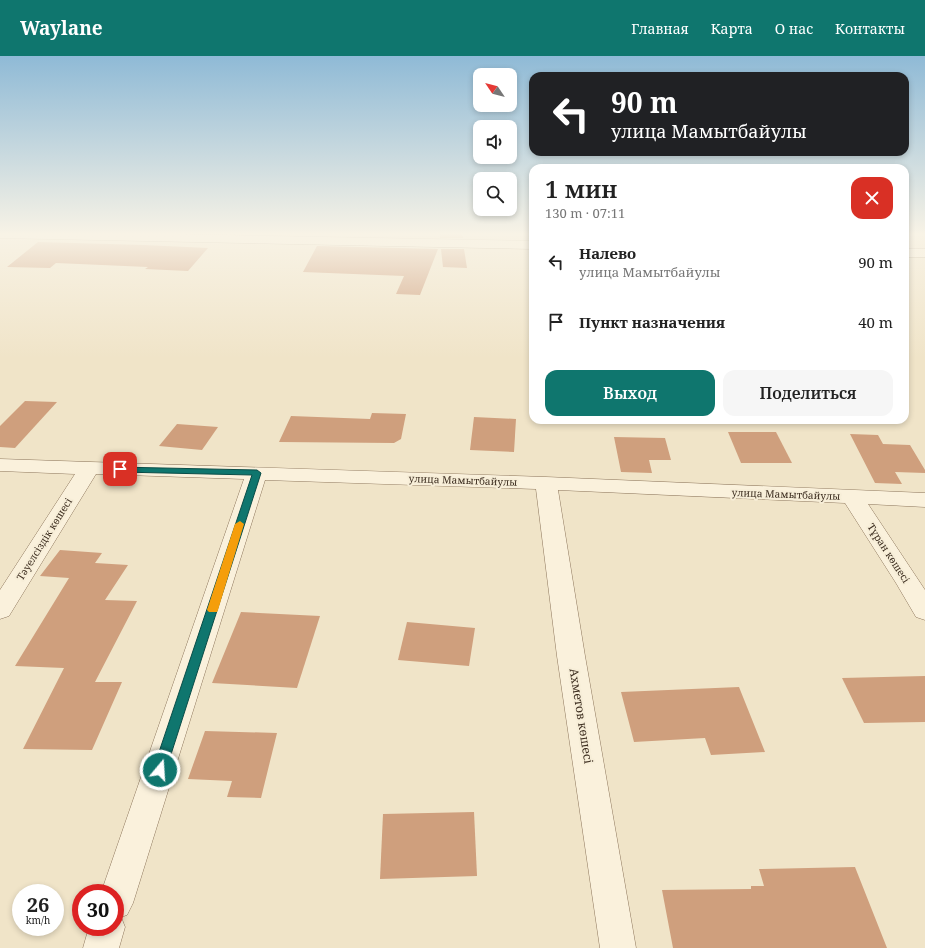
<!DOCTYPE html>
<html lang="ru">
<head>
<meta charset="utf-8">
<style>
  body { margin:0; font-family:"Noto Serif",serif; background:#f6f6f6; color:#222; height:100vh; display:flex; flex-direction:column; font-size:15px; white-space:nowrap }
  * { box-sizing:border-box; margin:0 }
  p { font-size:13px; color:#767676 }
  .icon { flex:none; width:22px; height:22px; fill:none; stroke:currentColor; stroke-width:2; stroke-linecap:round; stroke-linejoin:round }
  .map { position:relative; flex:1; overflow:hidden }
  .side { position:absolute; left:529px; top:108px; width:380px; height:260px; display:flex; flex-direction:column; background:#fff; border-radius:12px; box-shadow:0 2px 6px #0003 }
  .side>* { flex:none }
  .hud { position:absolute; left:529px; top:16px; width:380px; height:84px; border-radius:12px; box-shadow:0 2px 6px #0003; background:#202124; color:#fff; overflow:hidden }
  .needle { width:26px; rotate:305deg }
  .buttons { position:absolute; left:473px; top:12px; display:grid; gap:8px }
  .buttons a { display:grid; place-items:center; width:44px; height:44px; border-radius:8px; background:#fff; box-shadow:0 2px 6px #0003; font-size:20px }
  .speed { position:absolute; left:12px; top:828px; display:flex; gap:8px; font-size:20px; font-weight:700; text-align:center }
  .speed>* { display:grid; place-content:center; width:52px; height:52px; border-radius:50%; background:#fff; box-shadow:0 2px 6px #0003; line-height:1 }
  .speed small { font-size:10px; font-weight:400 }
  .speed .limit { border:6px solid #d22; background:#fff; color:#111 }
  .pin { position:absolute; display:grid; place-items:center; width:34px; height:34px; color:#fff; margin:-17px; border-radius:8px; box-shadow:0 2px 6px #0006 }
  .me { position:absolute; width:44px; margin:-22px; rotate:18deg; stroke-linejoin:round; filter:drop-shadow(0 0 3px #0008) }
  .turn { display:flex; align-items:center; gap:14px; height:84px; padding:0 16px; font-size:18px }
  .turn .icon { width:52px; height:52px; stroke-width:2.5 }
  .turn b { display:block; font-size:28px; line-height:34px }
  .round { display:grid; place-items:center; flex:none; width:42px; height:42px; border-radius:12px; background:#f6f6f6 }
  .head { display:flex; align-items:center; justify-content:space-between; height:68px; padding:0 16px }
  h1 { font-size:24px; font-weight:600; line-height:30px }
  .primary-button { display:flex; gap:8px; margin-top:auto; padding:8px 16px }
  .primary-button a { flex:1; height:46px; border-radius:12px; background:#0f766e; color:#fff; font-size:16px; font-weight:600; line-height:46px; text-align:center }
  .primary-button a+a { background:#f6f6f6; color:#222 }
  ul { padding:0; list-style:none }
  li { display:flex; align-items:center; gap:12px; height:60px; padding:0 16px }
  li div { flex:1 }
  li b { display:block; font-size:15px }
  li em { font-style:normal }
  header { display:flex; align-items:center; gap:24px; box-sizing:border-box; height:56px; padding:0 20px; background:#0f766e; color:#fff }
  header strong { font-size:19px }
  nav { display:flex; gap:22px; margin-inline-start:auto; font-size:14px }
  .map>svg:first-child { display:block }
</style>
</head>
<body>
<header>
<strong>Waylane</strong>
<nav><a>Главная</a><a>Карта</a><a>О нас</a><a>Контакты</a></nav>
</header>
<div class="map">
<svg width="925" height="892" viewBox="0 0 925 892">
  <rect width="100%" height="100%" fill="#f0e4c8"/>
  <!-- building -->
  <g fill="#cf9f7d">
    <path d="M 440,178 L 462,178 L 463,182 L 440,182 Z"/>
    <path d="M 38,186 L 144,189 L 208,192 L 188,215 L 145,213 L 148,211 L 56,207 L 50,212 L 7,211 Z"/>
    <path d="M 317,190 L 438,193 L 420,239 L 396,238 L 404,220 L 303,216 Z"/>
    <path d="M 441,193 L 464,193 L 467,212 L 443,211 Z"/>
    <path d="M 25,345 L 57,346 L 15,392 L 0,391 L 0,370 Z"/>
    <path d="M 372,357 L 406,358 L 401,383 L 394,387 L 279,386 L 291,360 L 370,363 Z"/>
    <path d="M 474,361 L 516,363 L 514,396 L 470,394 Z"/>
    <path d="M 177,368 L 218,371 L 202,394 L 159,390 Z"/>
    <path d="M 728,376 L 776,376 L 792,407 L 741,407 Z"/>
    <path d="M 850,378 L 878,379 L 883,388 L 910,389 L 925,414 L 925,417 L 895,416 L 902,428 L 875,427 Z"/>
    <path d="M 614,381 L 665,382 L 671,404 L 649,404 L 652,417 L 621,416 Z"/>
    <path d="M 60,494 L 102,497 L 95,507 L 128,509 L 105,544 L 137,545 L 95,626 L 122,626 L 92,694 L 23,693 L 64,612 L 15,610 L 69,522 L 40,520 Z"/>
    <path d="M 241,556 L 320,560 L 297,632 L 212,627 Z"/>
    <path d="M 407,566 L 475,572 L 469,610 L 398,604 Z"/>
    <path d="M 925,620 L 925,666 L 864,667 L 842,622 Z"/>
    <path d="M 739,631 L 765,696 L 711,699 L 705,682 L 634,686 L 621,636 Z"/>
    <path d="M 205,675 L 277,677 L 261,742 L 227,741 L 232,725 L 188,723 Z"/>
    <path d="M 474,756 L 477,820 L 380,823 L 383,758 Z"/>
    <path d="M 855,811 L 887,892 L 673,892 L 662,834 L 751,833 L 751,830 L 764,830 L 759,813 Z"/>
  </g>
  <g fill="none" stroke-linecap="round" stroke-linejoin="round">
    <defs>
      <g id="minor">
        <path d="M 0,178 L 168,178 L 533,185 L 533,193 L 0,182 Z"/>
        <rect x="905" y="193" width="20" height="8"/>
        <path d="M 0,403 L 546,421 L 925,437 L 925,451 L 868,448 L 925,534 L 925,564 L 916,561 L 896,527 L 845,447 L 558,434 L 585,600 L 636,892 L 600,892 L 557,600 L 536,433 L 265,424 L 133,847 L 127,859 L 121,861 L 125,871 L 119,892 L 83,892 L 89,871 L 115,871 L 115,837 L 101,837 L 244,423 L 96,418 L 9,560 L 0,563 L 0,534 L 75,418 L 0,415 Z"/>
      </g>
    </defs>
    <!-- minor casing -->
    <use href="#minor" stroke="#8d765c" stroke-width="1"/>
    <!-- minor -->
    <use href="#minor" fill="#faf1dc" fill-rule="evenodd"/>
  </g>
  <!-- sky -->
  <linearGradient id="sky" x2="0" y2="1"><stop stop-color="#8fbad6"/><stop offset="0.59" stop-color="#f8f3e6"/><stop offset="1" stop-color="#f8f3e6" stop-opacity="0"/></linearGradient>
  <rect width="925" height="302" fill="url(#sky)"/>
  <!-- route -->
  <path fill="#0f766e" stroke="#0a4d48" d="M 116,411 L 257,414 L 261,417 L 166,714 L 164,717 L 160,719 L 155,717 L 153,714 L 252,419 L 120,416 L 115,413 Z"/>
  <!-- slow -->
  <path fill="#f59e0b" d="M 240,465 L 244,468 L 218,554 L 217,556 L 209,556 L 207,554 L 235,468 Z"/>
  <g text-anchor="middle" stroke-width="4" stroke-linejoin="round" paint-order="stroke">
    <!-- street labels -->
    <g font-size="10" fill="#3d2e20" stroke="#f7eed8">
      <text transform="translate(463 424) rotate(2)" y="4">улица Мамытбайулы</text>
      <text transform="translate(786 438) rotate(2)" y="4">улица Мамытбайулы</text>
      <text transform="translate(44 483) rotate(-58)" y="4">Тәуелсіздік көшесі</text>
      <text transform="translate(889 497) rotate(57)" y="4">Тұран көшесі</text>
    </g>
    <!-- near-street labels -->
    <g font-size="12" fill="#3d2e20" stroke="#f7eed8">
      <text transform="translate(581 660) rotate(81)" y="4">Ахметов көшесі</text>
    </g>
  </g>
</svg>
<div class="buttons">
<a><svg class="needle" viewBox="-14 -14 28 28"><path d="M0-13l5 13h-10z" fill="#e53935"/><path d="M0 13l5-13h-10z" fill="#767676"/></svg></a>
<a><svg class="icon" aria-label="sound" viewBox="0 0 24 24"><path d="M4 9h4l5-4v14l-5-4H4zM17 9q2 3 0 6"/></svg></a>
<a><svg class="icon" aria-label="search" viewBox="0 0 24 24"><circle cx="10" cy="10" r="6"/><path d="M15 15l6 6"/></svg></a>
</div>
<div class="speed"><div>26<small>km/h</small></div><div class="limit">30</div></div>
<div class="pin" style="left:120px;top:413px;background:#d93025"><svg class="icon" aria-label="arrive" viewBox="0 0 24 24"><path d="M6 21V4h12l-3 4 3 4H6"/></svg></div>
<svg class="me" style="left:160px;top:714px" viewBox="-20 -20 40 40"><circle r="17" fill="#0f766e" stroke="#fff" stroke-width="3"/><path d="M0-11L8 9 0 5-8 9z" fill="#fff"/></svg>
<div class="hud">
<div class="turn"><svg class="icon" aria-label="left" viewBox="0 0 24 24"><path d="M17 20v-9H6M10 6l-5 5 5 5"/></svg><div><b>90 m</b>улица Мамытбайулы</div></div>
</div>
<section class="side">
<div class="head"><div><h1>1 мин</h1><p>130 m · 07:11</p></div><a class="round" style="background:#d93025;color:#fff"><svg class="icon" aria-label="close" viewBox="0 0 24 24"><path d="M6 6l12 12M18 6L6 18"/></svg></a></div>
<ul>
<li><svg class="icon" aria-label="left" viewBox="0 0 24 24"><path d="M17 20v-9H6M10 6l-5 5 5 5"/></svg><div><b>Налево</b><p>улица Мамытбайулы</p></div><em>90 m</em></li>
<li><svg class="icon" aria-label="arrive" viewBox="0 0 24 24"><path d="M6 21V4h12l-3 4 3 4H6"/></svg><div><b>Пункт назначения</b></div><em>40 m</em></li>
</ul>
<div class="primary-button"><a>Выход</a><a>Поделиться</a></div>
</section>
</div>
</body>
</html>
